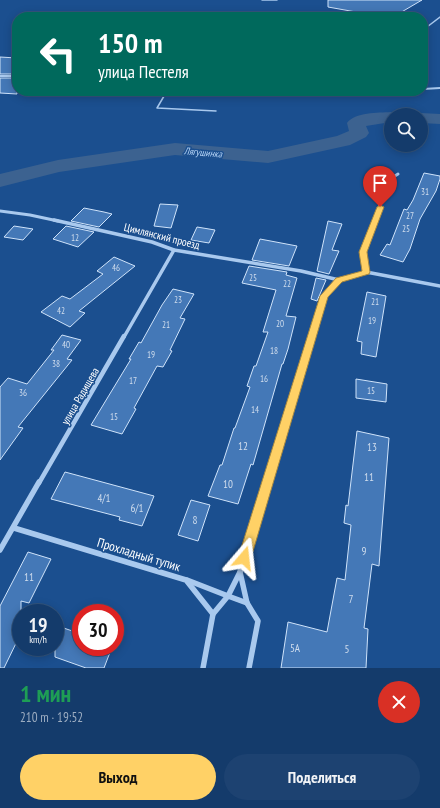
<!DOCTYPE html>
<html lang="ru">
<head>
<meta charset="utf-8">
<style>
  body { margin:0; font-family:"PT Sans Narrow",sans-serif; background:#1d4271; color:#f1f3f6; height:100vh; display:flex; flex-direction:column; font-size:15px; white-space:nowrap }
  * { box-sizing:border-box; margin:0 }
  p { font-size:13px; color:#9dadc1 }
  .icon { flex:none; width:22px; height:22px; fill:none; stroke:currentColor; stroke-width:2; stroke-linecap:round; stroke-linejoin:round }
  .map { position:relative; height:668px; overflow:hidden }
  .details { display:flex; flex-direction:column; background:#143b6b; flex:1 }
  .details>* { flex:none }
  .hud { position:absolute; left:12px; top:12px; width:416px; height:84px; border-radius:16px; box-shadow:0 2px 10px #0003,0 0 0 1px #33557e; background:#00695c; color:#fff; overflow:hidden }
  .tools { position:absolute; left:384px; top:108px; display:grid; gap:8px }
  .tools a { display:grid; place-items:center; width:44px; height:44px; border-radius:50%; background:#143b6b; box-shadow:0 2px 10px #0003,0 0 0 1px #33557e; font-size:20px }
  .speed { position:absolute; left:12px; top:604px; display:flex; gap:8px; font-size:20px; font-weight:700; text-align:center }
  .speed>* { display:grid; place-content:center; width:52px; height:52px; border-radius:50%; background:#143b6b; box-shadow:0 2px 10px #0003,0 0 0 1px #33557e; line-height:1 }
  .speed small { font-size:10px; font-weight:400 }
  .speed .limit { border:6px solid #d22; background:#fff; color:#111 }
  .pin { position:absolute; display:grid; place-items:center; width:34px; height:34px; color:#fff; margin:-41px -17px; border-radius:50% 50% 50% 0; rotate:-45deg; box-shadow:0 0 4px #0007 }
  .pin .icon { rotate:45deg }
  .me { position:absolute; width:44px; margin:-22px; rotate:17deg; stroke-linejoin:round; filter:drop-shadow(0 0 3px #0008) }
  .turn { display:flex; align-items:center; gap:14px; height:84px; padding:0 20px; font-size:18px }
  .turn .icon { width:52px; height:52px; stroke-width:2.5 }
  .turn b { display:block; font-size:28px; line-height:34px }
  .round { display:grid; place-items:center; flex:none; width:42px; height:42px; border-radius:21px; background:#1d4271 }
  .summary { display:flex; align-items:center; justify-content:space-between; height:68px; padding:0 20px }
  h1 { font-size:24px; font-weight:700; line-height:30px; color:#1e9e55 }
  .primary-button { display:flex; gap:8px; margin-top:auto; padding:8px 20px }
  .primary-button a { flex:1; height:46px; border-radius:24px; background:#ffd166; color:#111; font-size:16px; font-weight:700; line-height:46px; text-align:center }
  .primary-button a+a { background:#1d4271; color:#f1f3f6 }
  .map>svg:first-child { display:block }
</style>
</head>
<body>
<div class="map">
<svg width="440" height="668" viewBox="0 0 440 668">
  <rect width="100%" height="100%" fill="#1b4f8f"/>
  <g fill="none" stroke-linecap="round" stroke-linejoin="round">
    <!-- river -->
    <g fill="#3c6290" fill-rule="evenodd">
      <path d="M 391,112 L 399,115 L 391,115 L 391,122 L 366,126 L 369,133 L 366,137 L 350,145 L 268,163 L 175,155 L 59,172 L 0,187 L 0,174 L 58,160 L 175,143 L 268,151 L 337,136 L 349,131 L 347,123 C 355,112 378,113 391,112 Z"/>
      <path d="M 421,113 L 440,114 L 440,124 L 421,123 L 421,115 L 414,115 Z"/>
    </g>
  </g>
  <!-- building -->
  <g fill="#4478b7" stroke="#cfe3fa">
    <path d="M 328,0 L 422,0 L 393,17 L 384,17 L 328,7 Z"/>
    <path d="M 0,57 L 17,58 L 17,74 L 0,74 Z"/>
    <path d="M 0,78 L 17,78 L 17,94 L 0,93 Z"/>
    <path d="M 424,173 L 440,176 L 440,179 L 436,191 L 420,219 L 410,249 L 403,262 L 380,255 L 387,244 L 390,245 L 404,209 L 407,210 L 413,200 Z"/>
    <path d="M 160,204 L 178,205 L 171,228 L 154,226 Z"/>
    <path d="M 84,208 L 104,212 L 112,214 L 99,227 L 71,221 Z"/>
    <path d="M 328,221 L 342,224 L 332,250 L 339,251 L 329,274 L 317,271 Z"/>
    <path d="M 14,226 L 33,229 L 23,240 L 4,237 Z"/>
    <path d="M 66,226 L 94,232 L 78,247 L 53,239 Z"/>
    <path d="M 197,227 L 215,230 L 209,243 L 191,240 Z"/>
    <path d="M 260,239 L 297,246 L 289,266 L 252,260 Z"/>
    <path d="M 114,257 L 135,266 L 79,311 L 85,313 L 70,327 L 41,312 L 62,296 L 70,299 L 103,274 L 97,271 Z"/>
    <path d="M 249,266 L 287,272 L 286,275 L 297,278 L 286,316 L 296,317 L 288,349 L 283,364 L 282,364 L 253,465 L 251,464 L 238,504 L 208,496 L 220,465 L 222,465 L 234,428 L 235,428 L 250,387 L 247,386 L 254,366 L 256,366 L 268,332 L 263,332 L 276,290 L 242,283 Z"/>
    <path d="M 316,278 L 326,280 L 317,301 L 311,299 Z"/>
    <path d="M 173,289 L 194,294 L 180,318 L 185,319 L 170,350 L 172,351 L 163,367 L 157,366 L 134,408 L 136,409 L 122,434 L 91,425 L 131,359 L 129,359 L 139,342 L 141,343 L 162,305 Z"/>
    <path d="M 367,292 L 386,296 L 376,357 L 361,354 L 362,342 L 357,341 Z"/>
    <path d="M 62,335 L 81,340 L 67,359 L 72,360 L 18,427 L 23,428 L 0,460 L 0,387 L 8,378 L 27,384 L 54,350 L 51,350 Z"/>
    <path d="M 356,379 L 387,384 L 386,402 L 356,398 Z"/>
    <path d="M 357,431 L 389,438 L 379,566 L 372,564 L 364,628 L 368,629 L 366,668 L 281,668 L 288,622 L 327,632 L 337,578 L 345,580 L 351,525 L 344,523 L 346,505 L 348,506 Z"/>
    <path d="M 65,472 L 154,496 L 142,526 L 119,520 L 120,517 L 51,499 Z"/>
    <path d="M 191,500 L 210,505 L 198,541 L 178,535 Z"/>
    <path d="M 28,552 L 51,559 L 29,603 L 21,601 L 21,633 L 4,668 L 0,668 L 0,606 Z"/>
    <path d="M 55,625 L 81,634 L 81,647 L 112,647 L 104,668 L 86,668 L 55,657 Z"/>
  </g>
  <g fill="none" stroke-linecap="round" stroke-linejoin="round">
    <!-- service -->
    <g stroke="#a9c9ee" stroke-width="1.5">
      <path d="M 262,0 L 277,0"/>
      <path d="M 423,30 L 440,17"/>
      <path d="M 167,91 L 157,108 L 216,111"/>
    </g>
    <!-- minor-far4 -->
    <g stroke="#a9c9ee" stroke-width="2">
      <path d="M 0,76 L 17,76"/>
      <path d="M 423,89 L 440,88"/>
      <path d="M 366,91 L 368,91"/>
    </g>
    <!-- minor-far3 -->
    <g stroke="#a9c9ee" stroke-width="3">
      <path d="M 0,211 L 30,215 L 58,221"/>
      <path d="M 375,221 L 387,181 L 398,174"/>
    </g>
    <!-- minor-far2 -->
    <g stroke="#a9c9ee" stroke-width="3.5">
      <path d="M 54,220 L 152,242 L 174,250 L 301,271 L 339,280"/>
      <path d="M 366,272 L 440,286"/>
      <path d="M 124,337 L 174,250"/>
      <path d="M 312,337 L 324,296 L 339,280 L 366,272 L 363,253 L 375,220"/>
    </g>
    <!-- minor-far1 -->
    <g stroke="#a9c9ee" stroke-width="4.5">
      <path d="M 39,483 L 124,336"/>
      <path d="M 267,483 L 312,336"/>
    </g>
    <!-- minor -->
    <g stroke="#a9c9ee" stroke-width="5.5">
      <path d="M 14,528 L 186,580 L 213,614 L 203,668"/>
      <path d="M 0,550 L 39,482"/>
      <path d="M 240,572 L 228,596 L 247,603"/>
      <path d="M 187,580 L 228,596 L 213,614"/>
      <path d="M 249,668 L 258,621 L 247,603 L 240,572 L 267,482"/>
    </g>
  </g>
  <!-- route -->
  <path fill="#ffd166" stroke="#a68842" d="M 380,205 L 384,207 L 367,252 L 370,272 L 369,274 L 342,282 L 328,297 L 251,558 L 249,562 L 244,564 L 240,562 L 238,558 L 320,296 L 336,278 L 362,271 L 359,252 L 377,207 Z"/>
  <g text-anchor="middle" stroke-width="3" stroke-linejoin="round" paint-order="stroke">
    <!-- number labels -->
    <g font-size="9" fill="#d0dded">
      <text x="425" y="195">31</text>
      <text x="410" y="219">27</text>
      <text x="406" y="232">25</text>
      <text x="75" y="241">12</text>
      <text x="116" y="271">46</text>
      <text x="253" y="281">25</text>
      <text x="287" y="287">22</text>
      <text x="178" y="303">23</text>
      <text x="375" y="305">21</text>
      <text x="61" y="314">42</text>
      <text x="372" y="324">19</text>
      <text x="280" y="327">20</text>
      <text x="166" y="328">21</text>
      <text x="66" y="348">40</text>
      <text x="274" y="354">18</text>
      <text x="151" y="358">19</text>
      <text x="56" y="367">38</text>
      <text x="264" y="382">16</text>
      <text x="133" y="384">17</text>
      <text x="371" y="394">15</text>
      <text x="23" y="396">36</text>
      <text x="255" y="413">14</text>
      <text x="114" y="420">15</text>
    </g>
    <!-- far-water labels -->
    <g font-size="10" font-style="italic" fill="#b5d3f5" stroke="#1b4f8f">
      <text transform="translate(203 152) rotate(5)" y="4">Лягушинка</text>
    </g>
    <!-- street labels -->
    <g font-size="11" fill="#fff" stroke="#1b4f8f">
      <text transform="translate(162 236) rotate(14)" y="4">Цимлянский проезд</text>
      <text transform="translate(80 396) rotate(-60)" y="4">улица Радищева</text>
    </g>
    <!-- near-number labels -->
    <g font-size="11" fill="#d0dded">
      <text x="243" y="450">12</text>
      <text x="372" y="451">13</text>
      <text x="369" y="481">11</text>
      <text x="228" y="488">10</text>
      <text x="104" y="502">4/1</text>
      <text x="137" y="512">6/1</text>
      <text x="195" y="524">8</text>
      <text x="364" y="555">9</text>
      <text x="29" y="581">11</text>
      <text x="351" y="603">7</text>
      <text x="295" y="652">5А</text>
      <text x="347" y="653">5</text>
    </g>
    <!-- near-street labels -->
    <g font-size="13" fill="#fff" stroke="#1b4f8f">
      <text transform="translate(139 554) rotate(17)" y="5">Прохладный тупик</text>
    </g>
  </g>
</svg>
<div class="tools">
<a><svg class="icon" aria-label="search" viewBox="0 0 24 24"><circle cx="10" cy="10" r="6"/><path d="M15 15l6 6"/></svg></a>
</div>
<div class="speed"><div>19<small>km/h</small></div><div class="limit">30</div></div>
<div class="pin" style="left:380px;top:207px;background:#d93025"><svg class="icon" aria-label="arrive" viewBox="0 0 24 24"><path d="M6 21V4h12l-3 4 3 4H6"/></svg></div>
<svg class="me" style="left:244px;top:558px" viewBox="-20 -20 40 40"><path d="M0-17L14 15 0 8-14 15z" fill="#ffd166" stroke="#fff" stroke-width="4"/></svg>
<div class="hud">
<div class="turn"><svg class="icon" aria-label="left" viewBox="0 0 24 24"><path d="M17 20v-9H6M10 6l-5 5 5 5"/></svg><div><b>150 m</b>улица Пестеля</div></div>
</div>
</div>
<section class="details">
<div class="summary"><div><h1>1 мин</h1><p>210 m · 19:52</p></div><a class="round" style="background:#d93025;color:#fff"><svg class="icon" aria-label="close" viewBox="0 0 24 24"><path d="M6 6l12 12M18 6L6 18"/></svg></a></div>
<div class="primary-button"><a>Выход</a><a>Поделиться</a></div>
</section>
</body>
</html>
